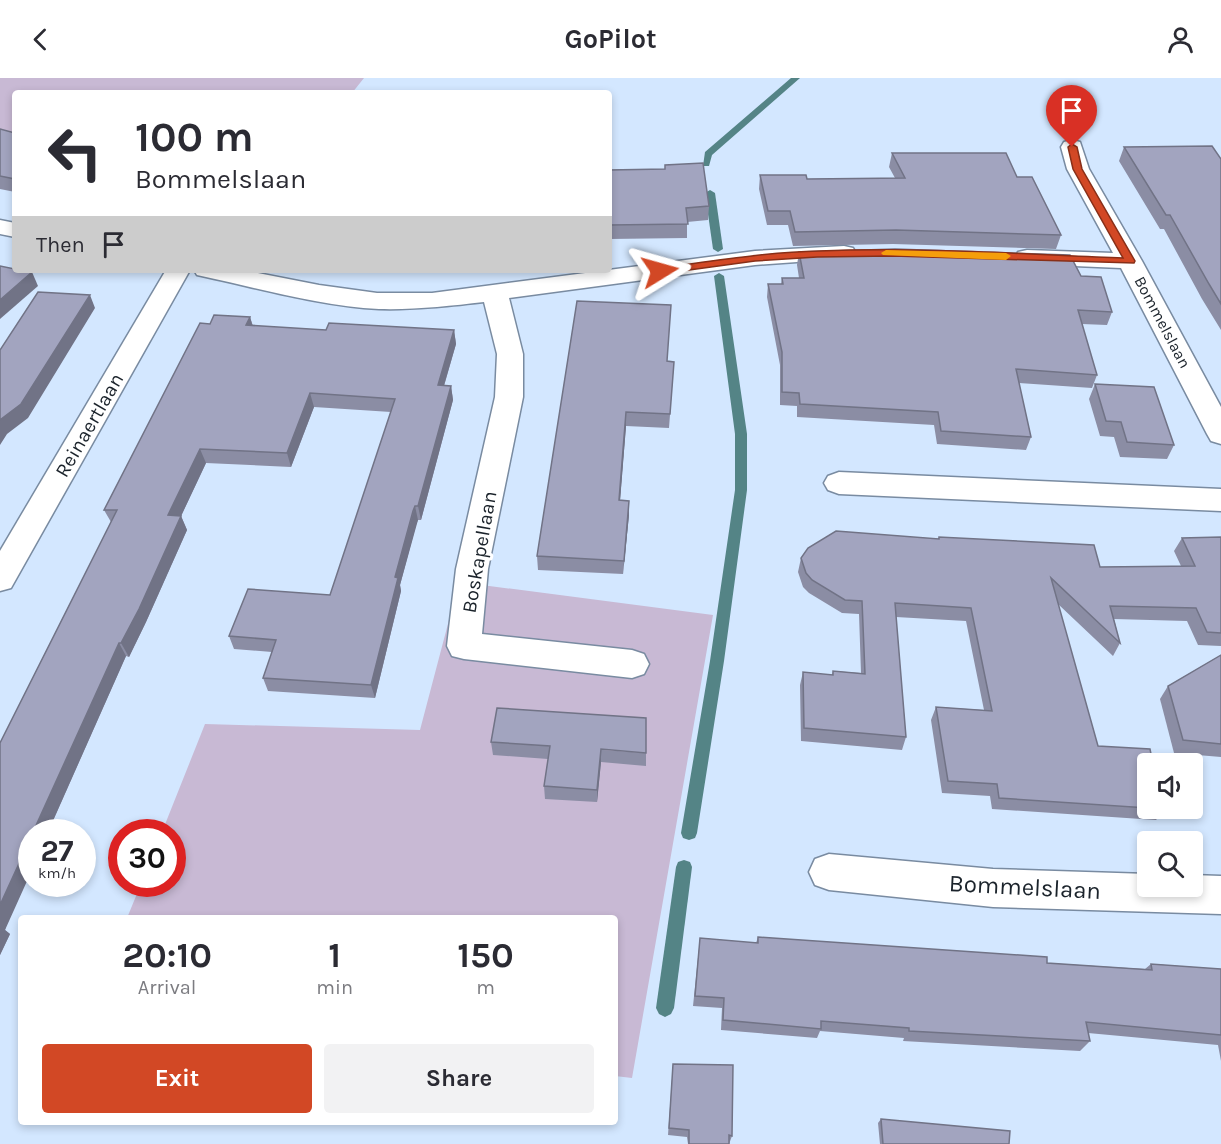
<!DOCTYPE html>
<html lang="en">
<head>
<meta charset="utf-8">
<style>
  body { margin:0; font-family:Karla,sans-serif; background:#f2f2f3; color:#2b2b33; height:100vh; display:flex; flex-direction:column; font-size:22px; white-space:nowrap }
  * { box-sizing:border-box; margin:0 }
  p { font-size:20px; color:#7c7c81 }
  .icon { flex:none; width:33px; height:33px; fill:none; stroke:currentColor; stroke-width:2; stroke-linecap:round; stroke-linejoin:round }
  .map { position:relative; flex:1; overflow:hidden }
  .side { position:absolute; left:18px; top:837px; width:600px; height:210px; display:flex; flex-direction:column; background:#fff; border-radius:6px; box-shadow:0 3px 9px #0003 }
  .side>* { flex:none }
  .top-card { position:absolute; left:12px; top:12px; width:600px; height:183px; border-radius:6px; box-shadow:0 3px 9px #0003; background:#fff; color:#2b2b33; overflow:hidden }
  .controls { position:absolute; left:1137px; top:675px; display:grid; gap:12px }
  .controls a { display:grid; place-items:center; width:66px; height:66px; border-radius:6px; background:#fff; box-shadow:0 3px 9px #0003; font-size:30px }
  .speed { position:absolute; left:18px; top:741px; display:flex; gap:12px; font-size:30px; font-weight:700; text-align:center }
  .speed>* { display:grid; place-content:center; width:78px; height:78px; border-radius:50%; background:#fff; box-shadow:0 3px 9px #0003; line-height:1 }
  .speed small { font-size:15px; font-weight:400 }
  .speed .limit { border:9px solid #d22; background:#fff; color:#111 }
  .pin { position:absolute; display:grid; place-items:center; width:51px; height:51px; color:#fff; margin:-62px -26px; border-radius:50% 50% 50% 0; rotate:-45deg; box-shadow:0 0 6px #0007 }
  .pin .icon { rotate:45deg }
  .me { position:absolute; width:66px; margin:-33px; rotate:82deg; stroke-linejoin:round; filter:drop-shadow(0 0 4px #0008) }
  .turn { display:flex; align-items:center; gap:21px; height:126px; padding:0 24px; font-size:27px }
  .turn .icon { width:78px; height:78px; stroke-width:2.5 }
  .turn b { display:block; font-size:42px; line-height:51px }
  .then { display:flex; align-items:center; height:57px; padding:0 24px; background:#0003; gap:12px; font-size:22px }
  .eta { display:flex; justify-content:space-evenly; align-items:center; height:102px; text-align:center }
  .eta b { font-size:36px; font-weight:700; line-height:42px }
  .primary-button { display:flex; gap:12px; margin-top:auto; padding:12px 24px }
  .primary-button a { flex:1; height:69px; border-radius:6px; background:#d24825; color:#fff; font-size:24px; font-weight:700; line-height:69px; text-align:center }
  .primary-button a+a { background:#f2f2f3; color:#2b2b33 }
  header { display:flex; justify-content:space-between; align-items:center; height:78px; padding:0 24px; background:#fff; font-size:27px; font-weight:700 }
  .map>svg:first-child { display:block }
</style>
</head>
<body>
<header><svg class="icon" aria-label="back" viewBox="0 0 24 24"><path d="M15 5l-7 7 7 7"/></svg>GoPilot<svg class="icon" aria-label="person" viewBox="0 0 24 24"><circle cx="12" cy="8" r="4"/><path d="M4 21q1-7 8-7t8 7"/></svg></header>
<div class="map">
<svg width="1221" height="1066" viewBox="0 0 1221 1066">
  <rect width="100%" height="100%" fill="#d3e7ff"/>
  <!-- green -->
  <g fill="#c8b9d4">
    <path d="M 0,0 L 364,0 L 352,15 L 15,15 L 15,55 L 0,52 Z"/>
    <path d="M 459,504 L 713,537 L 632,1000 L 615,998 L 615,840 L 127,840 L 141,806 L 172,806 L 172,754 L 162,754 L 205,646 L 420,652 Z"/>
  </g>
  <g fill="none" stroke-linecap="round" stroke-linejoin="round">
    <!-- stream -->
    <g fill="#548486" fill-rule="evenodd">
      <path d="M 791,0 L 800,0 L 712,77 L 709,88 L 703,88 L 705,74 Z"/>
      <path d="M 710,112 L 715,115 L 723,171 L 718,174 L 713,171 L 705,115 Z"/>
      <path d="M 719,195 L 724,198 L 747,356 L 747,412 L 724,583 L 697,755 L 695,760 L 689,762 L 683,760 L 681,755 L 710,583 L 735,412 L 735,356 L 714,198 Z"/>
      <path d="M 684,782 L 690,784 L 692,789 L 674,930 L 671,936 L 665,939 L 659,936 L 656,930 L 676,789 L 678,784 Z"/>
    </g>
    <defs>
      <g id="minor">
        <path d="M 1072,62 L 1080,64 L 1089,91 L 1142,183 L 1221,329 L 1221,366 L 1211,363 L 1207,356 L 1121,190 L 1027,186 L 1018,184 L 1015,179 L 1018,174 L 1027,172 L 1113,175 L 1067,91 L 1061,69 L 1064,64 Z"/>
        <path d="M 0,142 L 15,145 L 15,159 L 0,156 Z"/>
        <path d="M 844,168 L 853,170 L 856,175 L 853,180 L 755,187 L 509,220 L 523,276 L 523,319 L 488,491 L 482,556 L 632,572 L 644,576 L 649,586 L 644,596 L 632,600 L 464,581 L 452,578 L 447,568 L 456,491 L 495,319 L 497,276 L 484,224 C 449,228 414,232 379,231 C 321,228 262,211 206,199 L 197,197 L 194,192 L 243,192 L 319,207 L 377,215 L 432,215 L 755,173 Z"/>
        <path d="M 166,192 L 190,192 L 11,510 L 0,513 L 0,473 Z"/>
        <path d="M 839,394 L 1221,411 L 1221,433 L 839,416 L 828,412 L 824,405 L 828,398 Z"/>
        <path d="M 829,776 L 993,791 L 1148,796 L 1148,808 L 1192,808 L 1192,797 L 1221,798 L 1221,836 L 993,829 L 829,812 L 815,807 L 809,794 L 815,781 Z"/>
      </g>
    </defs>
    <!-- minor casing -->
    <use href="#minor" stroke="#798ba1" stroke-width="3"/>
    <!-- minor -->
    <use href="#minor" fill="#fff" fill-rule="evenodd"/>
  </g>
  <!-- wall -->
  <g fill="#8b8da4">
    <path d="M 0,51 L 15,55 L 15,114 L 0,111 Z"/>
    <path d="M 1124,69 L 1221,81 L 1221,252 L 1202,221 L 1164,151 L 1160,151 L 1119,83 Z"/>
    <path d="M 892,75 L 1017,99 L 1061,157 L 1056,171 L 893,166 L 793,168 L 788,147 L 767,147 L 759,111 L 760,97 L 807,101 L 895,100 L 889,89 Z"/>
    <path d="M 665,87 L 709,128 L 708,142 L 687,144 L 687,160 L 609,161 L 609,92 L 665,91 Z"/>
    <path d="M 799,174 L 1081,198 L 1112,234 L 1107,247 L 1082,246 L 1097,297 L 1092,310 L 1019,305 L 1031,359 L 1026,372 L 937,366 L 934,347 L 797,339 L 797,328 L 780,327 L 780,287 L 767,219 L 768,206 L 781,206 L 782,200 L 799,200 L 797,187 Z"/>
    <path d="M 577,223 L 667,283 L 674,284 L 669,350 L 626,348 L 620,422 L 629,437 L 623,496 L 538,492 L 537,478 Z"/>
    <path d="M 250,239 L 253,248 L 326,252 L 454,252 L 456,266 L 444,308 L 451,308 L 453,322 L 421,442 L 418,442 L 416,447 L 400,507 L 401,513 L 375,620 L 268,613 L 263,600 L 272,574 L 234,571 L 229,558 L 330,517 L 391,334 L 314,329 L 291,389 L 206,385 L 181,438 L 187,452 L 146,544 L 129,579 L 126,578 L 48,754 L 32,754 L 5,852 L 10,856 L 0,877 L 0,665 L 111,444 L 104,432 L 210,246 Z"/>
    <path d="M 1095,306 L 1174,367 L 1167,381 L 1120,379 L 1114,359 L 1100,358 L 1089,321 Z"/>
    <path d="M 939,459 L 1100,489 L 1181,488 L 1174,473 L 1182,460 L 1221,459 L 1221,568 L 1198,567 L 1187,543 L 1114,541 L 1120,565 L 1113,578 L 1058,526 L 1098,668 L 1148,686 L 1148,730 L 1166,731 L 1156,742 L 992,731 L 990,718 L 942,715 L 931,642 L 936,629 L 984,632 L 966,543 L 896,539 L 906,659 L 902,672 L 801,663 L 800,607 L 803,594 L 832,597 L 833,593 L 861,595 L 859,536 L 842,535 L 809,515 L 803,509 L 798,494 L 801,480 L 938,461 Z"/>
    <path d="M 1221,577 L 1221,679 L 1174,675 L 1160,621 L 1168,608 Z"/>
    <path d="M 491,664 L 646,675 L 646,688 L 601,684 L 597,724 L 545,721 L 544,708 L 548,681 L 493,677 Z"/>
    <path d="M 758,859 L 1047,885 L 1145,891 L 1151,886 L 1221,891 L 1221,983 L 1218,967 L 1088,955 L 1090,963 L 1080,973 L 903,963 L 904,960 L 820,953 L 817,960 L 721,952 L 722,930 L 693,928 L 700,860 L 756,865 Z"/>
    <path d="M 673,986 L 732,1058 L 729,1066 L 688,1066 L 687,1059 L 668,1057 Z"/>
    <path d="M 881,1041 L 1009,1066 L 880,1066 L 878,1045 Z"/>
  </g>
  <!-- shaded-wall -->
  <g fill="#717386">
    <path d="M 32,194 L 38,208 L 0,241 L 0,222 Z"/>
    <path d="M 90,217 L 95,230 L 28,340 L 7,356 L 0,367 L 0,342 Z"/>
    <path d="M 250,239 L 254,253 L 246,247 Z"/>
    <path d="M 454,252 L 456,266 L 440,321 L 438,307 Z"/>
    <path d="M 451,308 L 453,322 L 421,442 L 418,428 Z"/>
    <path d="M 310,315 L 314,329 L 291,389 L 287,375 Z"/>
    <path d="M 626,334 L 626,348 L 619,436 L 619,422 Z"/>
    <path d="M 200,371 L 206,385 L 175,451 L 168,437 Z"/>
    <path d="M 629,423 L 629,437 L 623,496 L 624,483 Z"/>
    <path d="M 415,428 L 418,442 L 400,507 L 401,513 L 375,620 L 371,607 L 395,499 Z"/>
    <path d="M 181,438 L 187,452 L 146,544 L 129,579 L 121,565 Z"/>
    <path d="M 119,565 L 126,578 L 48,754 L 33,754 Z"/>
    <path d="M 601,671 L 601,684 L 597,724 L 597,712 Z"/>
    <path d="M 32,757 L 32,792 L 5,852 L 10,856 L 0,877 L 0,827 Z"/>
  </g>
  <!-- building -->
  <g fill="#a2a4bf" stroke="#717386" stroke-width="1.5">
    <path d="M 0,51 L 15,55 L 15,101 L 0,98 Z"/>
    <path d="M 1212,68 L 1221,81 L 1221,226 L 1209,206 L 1170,137 L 1166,137 L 1124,69 Z"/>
    <path d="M 892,75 L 1006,75 L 1017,99 L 1032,99 L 1061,157 L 896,152 L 795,154 L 790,133 L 768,133 L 760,97 L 806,97 L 807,101 L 905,100 Z"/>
    <path d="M 703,85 L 709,128 L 686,130 L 688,146 L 609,147 L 609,92 L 665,91 L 665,87 Z"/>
    <path d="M 895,171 L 1070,177 L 1081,198 L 1101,199 L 1112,234 L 1078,232 L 1097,297 L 1016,291 L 1031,359 L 941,353 L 938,334 L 800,326 L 799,315 L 782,314 L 782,274 L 768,206 L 783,206 L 782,200 L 804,200 L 799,174 Z"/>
    <path d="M 0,188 L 15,191 L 15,192 L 21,192 L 32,194 L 0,222 Z"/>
    <path d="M 38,214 L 90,217 L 21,326 L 0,342 L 0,272 Z"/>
    <path d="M 577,223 L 671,227 L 667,283 L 674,284 L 670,336 L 626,334 L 619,422 L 629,423 L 624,483 L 537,478 Z"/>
    <path d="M 214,237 L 250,239 L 246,247 L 326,252 L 329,245 L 454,252 L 438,307 L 451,308 L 418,428 L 415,428 L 413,433 L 395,499 L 398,500 L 371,607 L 263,600 L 276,562 L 229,558 L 248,511 L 330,517 L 395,321 L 310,315 L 287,375 L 200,371 L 168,437 L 181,438 L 139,531 L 121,565 L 119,565 L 33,754 L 32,754 L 32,757 L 0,827 L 0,665 L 117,432 L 104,432 L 200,245 L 210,246 Z"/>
    <path d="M 1095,306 L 1154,309 L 1174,367 L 1127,364 L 1121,344 L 1106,343 Z"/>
    <path d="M 836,453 L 939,461 L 939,459 L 1094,467 L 1100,489 L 1195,488 L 1182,460 L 1221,459 L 1221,555 L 1207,554 L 1196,530 L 1110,528 L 1120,565 L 1051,500 L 1098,668 L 1150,671 L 1153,686 L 1148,686 L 1148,730 L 999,720 L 997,706 L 948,703 L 936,629 L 992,633 L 971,530 L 895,525 L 906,659 L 804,650 L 803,594 L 833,597 L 833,593 L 865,596 L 862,523 L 845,522 L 812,502 L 806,495 L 801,480 L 808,470 Z"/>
    <path d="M 1221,577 L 1221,666 L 1183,662 L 1168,608 Z"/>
    <path d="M 497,630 L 646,640 L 646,675 L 601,671 L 597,712 L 544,708 L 550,668 L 491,664 Z"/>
    <path d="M 758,859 L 1047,879 L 1047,885 L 1152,892 L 1151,886 L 1221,891 L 1221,957 L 1086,944 L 1090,963 L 909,953 L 909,950 L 821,943 L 821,951 L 723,942 L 724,920 L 695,918 L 700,860 L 758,865 Z"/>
    <path d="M 673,986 L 733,987 L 732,1058 L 729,1057 L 729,1066 L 689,1066 L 689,1052 L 669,1050 Z"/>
    <path d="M 881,1041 L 1010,1053 L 1009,1066 L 883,1066 Z"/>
  </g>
  <!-- route -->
  <path fill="#d24825" stroke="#882f18" stroke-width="1.5" d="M 1072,66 L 1077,69 L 1082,91 L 1135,183 L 1134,185 L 893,178 L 817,179 L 755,183 L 660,196 L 655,193 L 660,190 C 713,183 766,174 819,173 C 920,169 1022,176 1123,180 L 1073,91 L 1068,69 Z"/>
  <!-- slow -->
  <path fill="#f59e0b" d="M 886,172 L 1006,175 L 1011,178 L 1006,182 L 883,177 L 881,175 Z"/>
  <g text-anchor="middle" stroke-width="6" stroke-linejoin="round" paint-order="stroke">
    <!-- far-street labels -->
    <g font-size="16" fill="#1b232b" stroke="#fff">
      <text transform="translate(1163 244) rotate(62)" y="6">Bommelslaan</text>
    </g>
    <!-- street labels -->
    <g font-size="20" fill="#1b232b" stroke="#fff">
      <text transform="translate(89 347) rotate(-60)" y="7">Reinaertlaan</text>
      <text transform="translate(479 474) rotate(-80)" y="7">Boskapellaan</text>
    </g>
    <!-- near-street labels -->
    <g font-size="24" fill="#1b232b" stroke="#fff">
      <text transform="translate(1025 809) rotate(3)" y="8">Bommelslaan</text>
    </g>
  </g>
</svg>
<div class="controls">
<a><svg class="icon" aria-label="sound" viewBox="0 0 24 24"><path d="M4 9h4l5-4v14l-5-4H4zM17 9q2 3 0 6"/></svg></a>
<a><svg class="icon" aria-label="search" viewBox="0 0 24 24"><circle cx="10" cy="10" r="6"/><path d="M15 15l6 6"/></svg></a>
</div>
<div class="speed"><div>27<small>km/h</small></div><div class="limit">30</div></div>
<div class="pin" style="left:1072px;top:69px;background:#d93025"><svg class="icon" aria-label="arrive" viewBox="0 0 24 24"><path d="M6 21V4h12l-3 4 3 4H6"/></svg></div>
<svg class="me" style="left:660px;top:193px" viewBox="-20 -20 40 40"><path d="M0-17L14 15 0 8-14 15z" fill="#d24825" stroke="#fff" stroke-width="4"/></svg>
<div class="top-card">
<div class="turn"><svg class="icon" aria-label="left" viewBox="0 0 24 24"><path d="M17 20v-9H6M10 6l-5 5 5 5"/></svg><div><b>100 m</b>Bommelslaan</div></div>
<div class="then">Then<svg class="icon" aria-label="arrive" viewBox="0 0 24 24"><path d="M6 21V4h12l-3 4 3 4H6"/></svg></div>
</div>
<section class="side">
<div class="eta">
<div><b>20:10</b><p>Arrival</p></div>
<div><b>1</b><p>min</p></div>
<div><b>150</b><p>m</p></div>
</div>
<div class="primary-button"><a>Exit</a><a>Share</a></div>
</section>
</div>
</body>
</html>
